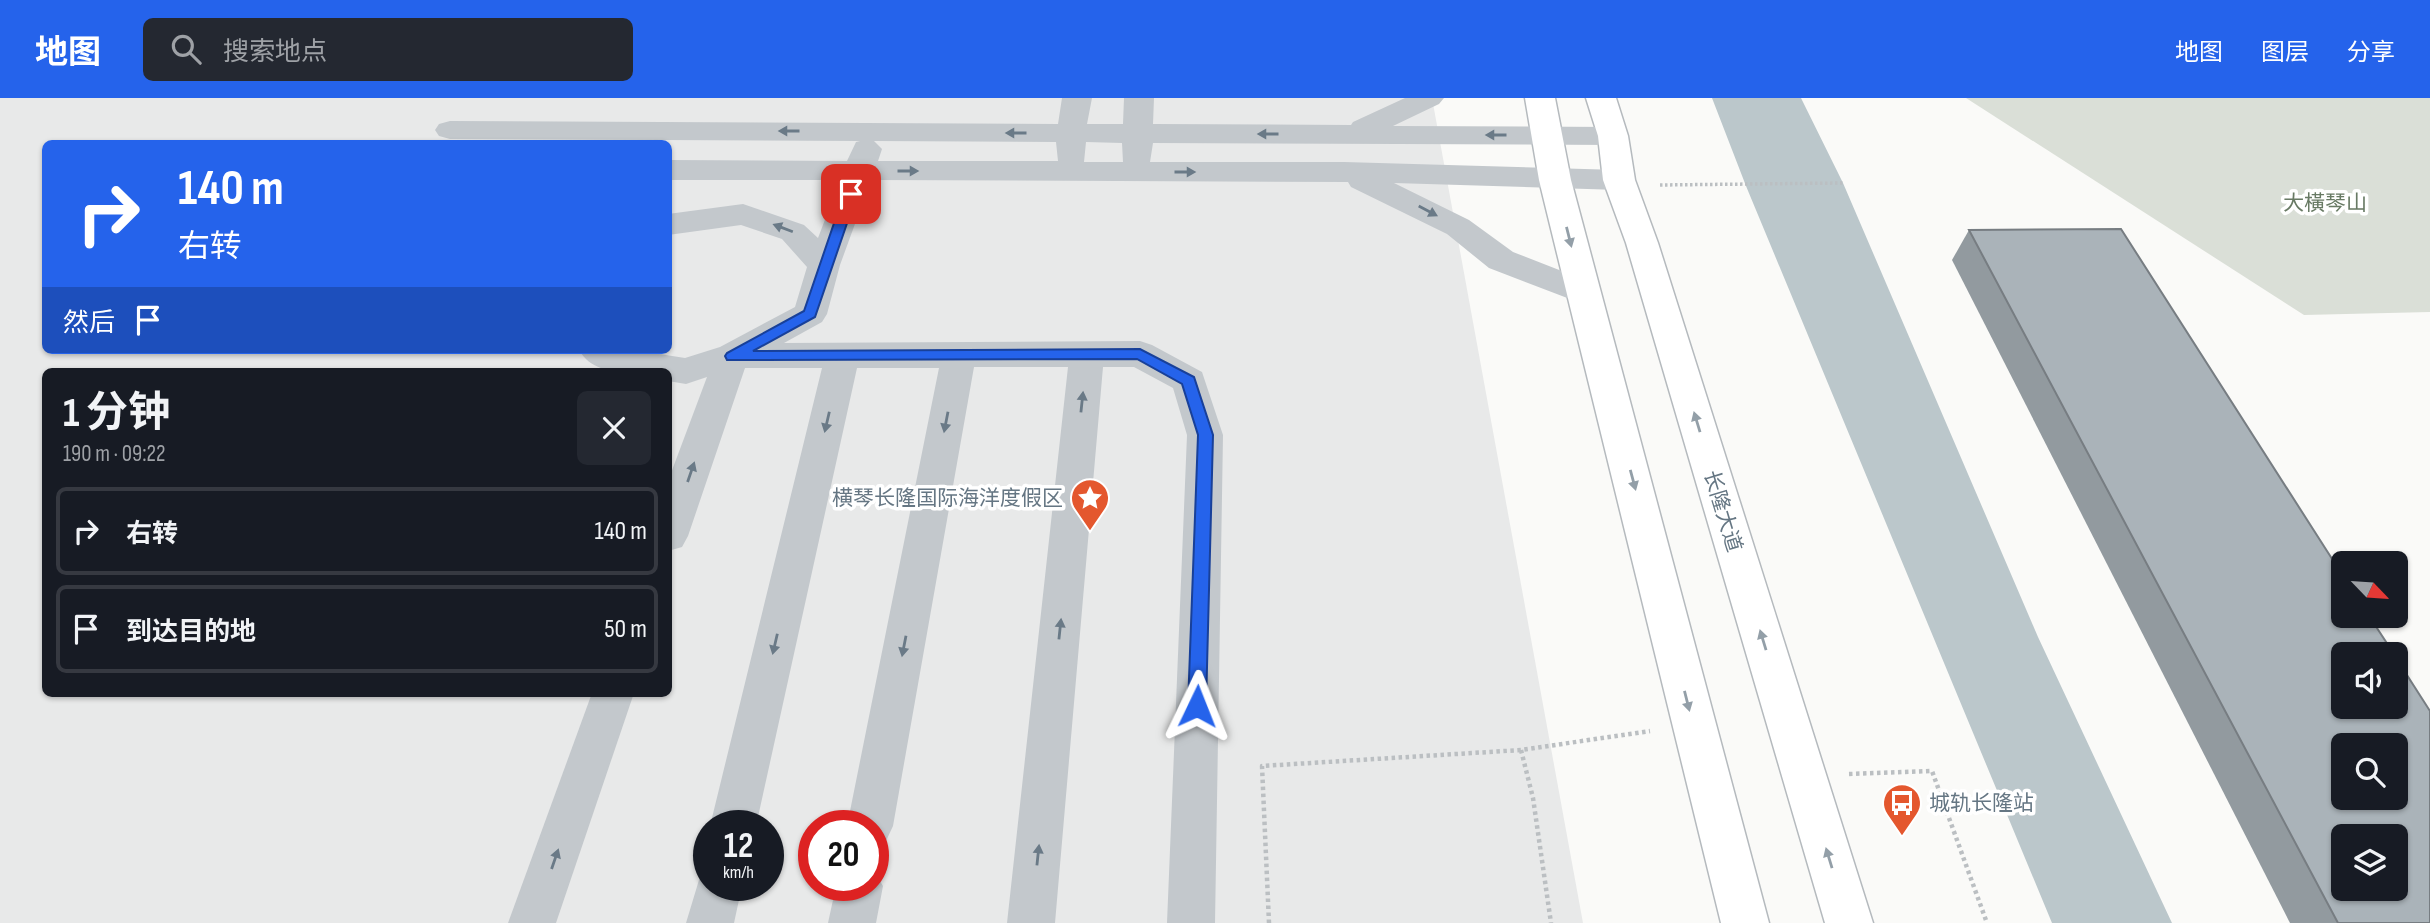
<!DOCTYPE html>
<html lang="zh">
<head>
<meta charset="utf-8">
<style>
  body { margin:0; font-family:"Sofia Sans Condensed","Noto Sans SC",sans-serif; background:#242831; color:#f1f3f6; height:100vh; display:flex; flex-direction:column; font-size:26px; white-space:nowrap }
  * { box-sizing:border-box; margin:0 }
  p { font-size:23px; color:#9ea1a6 }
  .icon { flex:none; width:38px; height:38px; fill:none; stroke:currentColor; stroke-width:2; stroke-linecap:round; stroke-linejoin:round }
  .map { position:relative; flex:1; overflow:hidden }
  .details { position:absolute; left:42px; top:270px; width:630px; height:329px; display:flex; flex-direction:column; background:#171b24; border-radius:10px; box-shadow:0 2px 5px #0004 }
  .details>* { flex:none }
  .top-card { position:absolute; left:42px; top:42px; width:630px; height:214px; border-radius:10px; box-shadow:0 2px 5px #0004; background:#2563eb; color:#fff; overflow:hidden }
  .needle { width:46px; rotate:115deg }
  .tools { position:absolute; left:2331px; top:453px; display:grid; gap:14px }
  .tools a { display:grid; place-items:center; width:77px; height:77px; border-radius:10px; background:#171b24; box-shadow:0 2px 5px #0004; font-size:35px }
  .speed { position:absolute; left:693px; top:712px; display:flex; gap:14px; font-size:35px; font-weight:700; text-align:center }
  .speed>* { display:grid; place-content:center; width:91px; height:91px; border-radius:50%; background:#171b24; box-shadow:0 2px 5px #0004; line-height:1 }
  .speed small { font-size:18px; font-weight:400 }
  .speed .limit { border:10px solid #d22; background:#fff; color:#111 }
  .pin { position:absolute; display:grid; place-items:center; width:60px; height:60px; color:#fff; margin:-30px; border-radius:14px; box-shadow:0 4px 10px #0006 }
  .me { position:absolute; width:77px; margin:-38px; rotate:2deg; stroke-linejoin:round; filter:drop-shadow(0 0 5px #0008) }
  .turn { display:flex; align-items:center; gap:24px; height:147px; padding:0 21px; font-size:32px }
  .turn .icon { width:91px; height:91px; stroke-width:2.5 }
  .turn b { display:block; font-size:49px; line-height:60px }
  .then { display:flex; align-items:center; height:66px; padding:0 21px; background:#0003; gap:14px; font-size:26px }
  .round { display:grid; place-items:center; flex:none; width:74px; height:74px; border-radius:10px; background:#242831 }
  .overview { display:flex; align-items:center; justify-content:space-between; height:119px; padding:0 21px }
  h1 { font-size:42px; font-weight:700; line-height:52px }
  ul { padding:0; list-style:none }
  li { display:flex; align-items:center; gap:21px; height:88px; margin:0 14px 10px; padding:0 7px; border:4px solid #363941; border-radius:10px }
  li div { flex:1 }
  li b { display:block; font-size:26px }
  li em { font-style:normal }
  header { display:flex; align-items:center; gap:42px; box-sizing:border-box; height:98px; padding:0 35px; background:#2563eb; color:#fff }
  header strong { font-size:33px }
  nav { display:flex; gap:38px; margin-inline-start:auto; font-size:24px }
  .search { width:490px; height:63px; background:#242831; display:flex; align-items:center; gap:18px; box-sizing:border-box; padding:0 24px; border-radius:10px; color:#9ea1a6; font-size:26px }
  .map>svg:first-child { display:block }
</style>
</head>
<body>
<header>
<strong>地图</strong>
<div class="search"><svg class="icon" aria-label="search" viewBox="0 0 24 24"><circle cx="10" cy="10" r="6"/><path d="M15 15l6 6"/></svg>搜索地点</div>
<nav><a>地图</a><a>图层</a><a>分享</a></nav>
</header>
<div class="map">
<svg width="2430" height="825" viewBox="0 0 2430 825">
  <rect width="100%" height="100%" fill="#fafaf8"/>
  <!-- built -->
  <path fill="#e8e9e9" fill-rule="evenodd" d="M 0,0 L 1432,0 L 1583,825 L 0,825 ZM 46,46 L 668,46 L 668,252 L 46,252 ZM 46,273 L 668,273 L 668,595 L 46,595 ZM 709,728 L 768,728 L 768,788 L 709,788 ZM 814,728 L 873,728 L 873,788 L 814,788 Z"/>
  <!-- green -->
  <path fill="#dadfd7" d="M 1966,0 L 2430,0 L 2430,214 L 2304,217 Z"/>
  <!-- water -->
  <path fill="#bbc7cb" d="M 1712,0 L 1801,0 L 1843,85 L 2038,539 L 2172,825 L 2052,825 L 1746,88 Z"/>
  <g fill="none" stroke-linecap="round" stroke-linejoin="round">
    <defs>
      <g id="major">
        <path d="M 1525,0 L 1555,0 L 1571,82 L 1769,825 L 1721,825 L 1539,82 Z"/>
        <path d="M 1586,0 L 1616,0 L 1628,38 L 1635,82 L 1658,145 L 1873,825 L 1825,825 L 1626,145 L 1603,82 L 1598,38 Z"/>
      </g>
    </defs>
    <!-- major casing -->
    <use href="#major" stroke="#b5babe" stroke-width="3"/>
    <!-- path-far1 -->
    <path stroke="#bbbfc2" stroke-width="3.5" stroke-dasharray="2.5 2.5" stroke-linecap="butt" d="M 1660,87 L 1843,85"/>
    <!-- path -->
    <g stroke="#bbbfc2" stroke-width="4.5" stroke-dasharray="3.5 3.5" stroke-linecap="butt">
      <path d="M 1521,652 L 1533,700 L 1551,825"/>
      <path d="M 1849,676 L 1932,673 L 1987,825"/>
      <path d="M 1269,825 L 1262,668 L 1521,652 L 1650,633"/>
    </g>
    <!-- minor -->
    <g fill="#c3c8cc" fill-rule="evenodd">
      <path d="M 1062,0 L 1092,0 L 1087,26 L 1123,26 L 1124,0 L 1154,0 L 1153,26 L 1351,27 L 1353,24 L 1405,0 L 1444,0 L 1439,6 L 1393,28 L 1613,29 L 1624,31 L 1628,38 L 1624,45 L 1613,47 L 1153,45 L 1150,64 L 1344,64 L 1619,72 L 1630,75 L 1635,82 L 1630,89 L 1619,92 L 1394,85 L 1469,122 L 1513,154 L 1595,186 L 1600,194 L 1595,202 L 1583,206 L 1489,170 L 1447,136 L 1351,89 L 1348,84 L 871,82 L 840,167 L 827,216 L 822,224 L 784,245 L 1140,243 L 1152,247 L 1202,274 L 1223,337 L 1215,825 L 1167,825 L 1187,337 L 1173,290 L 1134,269 L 1103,269 L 1055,825 L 1007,825 L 1068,269 L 974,269 L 893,728 L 886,743 L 873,748 L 873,728 L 847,728 L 939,270 L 857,270 L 756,728 L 710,728 L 822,270 L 745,270 L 688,438 L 682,449 L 668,453 L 668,383 L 707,279 L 686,286 L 668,283 L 668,273 C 639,273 596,282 579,252 L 634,252 L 685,260 L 720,249 L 795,209 L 807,169 L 782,141 L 741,127 L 668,137 L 668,116 L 743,106 L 804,127 L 818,140 L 840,82 L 668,82 L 668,62 L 847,63 L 856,44 L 860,43 L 450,41 L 439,38 L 435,32 L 439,26 L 450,23 L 1058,26 ZM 874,43 L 1056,44 L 1058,63 L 878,63 L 882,51 ZM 1086,44 L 1122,45 L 1123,64 L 1084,64 Z"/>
      <path d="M 592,595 L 634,595 L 556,825 L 508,825 Z"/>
      <path d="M 709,769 L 709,788 L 742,788 L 734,825 L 686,825 L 702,772 Z"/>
      <path d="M 873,771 L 883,788 L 876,825 L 828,825 L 836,788 L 873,788 Z"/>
    </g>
    <!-- major -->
    <use href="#major" fill="#fff" fill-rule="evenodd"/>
  </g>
  <!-- wall -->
  <path fill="#929a9f" d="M 1969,132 L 2430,825 L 2290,825 L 1952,162 Z"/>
  <!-- building -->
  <path fill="#aab3b9" stroke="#777d82" stroke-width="2" fill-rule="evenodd" d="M 2121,131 L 2343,478 L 2343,518 L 2369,518 L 2394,556 L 2343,556 L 2343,609 L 2396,609 L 2396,560 L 2430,613 L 2430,825 L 2338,825 L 1969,132 ZM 2343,648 L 2396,648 L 2396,700 L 2343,700 ZM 2343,738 L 2396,738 L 2396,791 L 2343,791 Z"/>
  <!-- one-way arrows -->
  <defs><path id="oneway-solid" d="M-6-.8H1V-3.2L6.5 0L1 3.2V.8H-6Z" transform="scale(1.75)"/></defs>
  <g fill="#6a7a87">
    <use href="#oneway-solid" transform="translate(789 33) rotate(-180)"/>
    <use href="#oneway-solid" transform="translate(1016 35) rotate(-180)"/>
    <use href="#oneway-solid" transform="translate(1268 36) rotate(-180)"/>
    <use href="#oneway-solid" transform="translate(1496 37) rotate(-180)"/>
    <use href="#oneway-solid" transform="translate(908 73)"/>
    <use href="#oneway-solid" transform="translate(1185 74)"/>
    <use href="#oneway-solid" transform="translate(1428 113) rotate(28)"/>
    <use href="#oneway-solid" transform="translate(783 130) rotate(-159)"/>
    <use href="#oneway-solid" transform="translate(1082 304) rotate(-84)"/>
    <use href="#oneway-solid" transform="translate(827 324) rotate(103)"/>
    <use href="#oneway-solid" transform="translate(946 324) rotate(101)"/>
    <use href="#oneway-solid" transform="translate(691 374) rotate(-71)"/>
    <use href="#oneway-solid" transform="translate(1060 531) rotate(-84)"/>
    <use href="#oneway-solid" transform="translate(775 546) rotate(103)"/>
    <use href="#oneway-solid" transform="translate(904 548) rotate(101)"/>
    <use href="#oneway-solid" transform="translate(1038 757) rotate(-84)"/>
    <use href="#oneway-solid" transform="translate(555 761) rotate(-71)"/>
  </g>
  <g fill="#939fa8">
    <use href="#oneway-solid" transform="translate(1569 139) rotate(76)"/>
    <use href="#oneway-solid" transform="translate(1697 324) rotate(-107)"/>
    <use href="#oneway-solid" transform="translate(1633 382) rotate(75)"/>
    <use href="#oneway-solid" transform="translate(1763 542) rotate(-107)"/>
    <use href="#oneway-solid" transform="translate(1687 603) rotate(76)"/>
    <use href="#oneway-solid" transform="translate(1829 760) rotate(-107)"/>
  </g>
  <!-- route -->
  <path fill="#2563eb" stroke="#184099" stroke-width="2" d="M 851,92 L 857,96 L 815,219 L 753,253 L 1140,251 L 1194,279 L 1213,337 L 1206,608 L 1203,614 L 1197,616 L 1191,614 L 1188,608 L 1198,337 L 1182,286 L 1137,261 L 727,262 L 725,258 L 727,255 L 804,213 L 844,96 Z"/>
  <!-- icons -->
  <defs>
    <symbol id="sight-pin" viewBox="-11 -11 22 30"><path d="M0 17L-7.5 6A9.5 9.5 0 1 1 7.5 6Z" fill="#e4572e" stroke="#fff"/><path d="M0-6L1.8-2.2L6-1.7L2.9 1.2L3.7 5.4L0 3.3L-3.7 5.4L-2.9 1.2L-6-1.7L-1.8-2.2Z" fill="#fff"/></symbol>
    <symbol id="bus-pin" viewBox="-11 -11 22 30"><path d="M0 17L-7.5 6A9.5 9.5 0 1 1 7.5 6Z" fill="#e4572e" stroke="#fff"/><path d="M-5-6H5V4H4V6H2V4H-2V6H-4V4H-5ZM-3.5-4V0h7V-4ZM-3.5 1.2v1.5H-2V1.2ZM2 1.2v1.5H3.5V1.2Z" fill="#fff"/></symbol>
  </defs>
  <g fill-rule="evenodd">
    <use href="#sight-pin" x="1068" y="378" width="44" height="60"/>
    <use href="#bus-pin" x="1880" y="683" width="44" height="60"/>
  </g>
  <g text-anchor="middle" stroke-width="7" stroke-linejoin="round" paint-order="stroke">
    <!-- park labels -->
    <g font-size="21" fill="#687a64" stroke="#fff">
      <text x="2325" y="112">大橫琴山</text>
    </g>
    <!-- poi labels -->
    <g font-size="21" fill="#657683" stroke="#fff" text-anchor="end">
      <text x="1063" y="407">横琴长隆国际海洋度假区</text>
      <text x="1929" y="712" text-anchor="start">城轨长隆站</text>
    </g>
    <!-- street labels -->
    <g font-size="21" fill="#657683" stroke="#fff">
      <text transform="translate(1723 413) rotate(73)" y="7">长隆大道</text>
    </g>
  </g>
</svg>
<div class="tools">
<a><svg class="needle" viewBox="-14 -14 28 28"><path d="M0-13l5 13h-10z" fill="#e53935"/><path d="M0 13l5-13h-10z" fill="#9ea1a6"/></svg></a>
<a><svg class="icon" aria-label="sound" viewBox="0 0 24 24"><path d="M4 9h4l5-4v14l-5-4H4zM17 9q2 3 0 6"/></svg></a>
<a><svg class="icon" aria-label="search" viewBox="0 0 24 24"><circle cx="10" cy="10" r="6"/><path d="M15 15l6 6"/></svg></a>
<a><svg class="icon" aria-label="layers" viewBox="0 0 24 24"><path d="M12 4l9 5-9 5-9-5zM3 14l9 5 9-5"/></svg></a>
</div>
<div class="speed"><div>12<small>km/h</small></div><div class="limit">20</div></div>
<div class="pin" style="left:851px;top:96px;background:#d93025"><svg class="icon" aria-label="arrive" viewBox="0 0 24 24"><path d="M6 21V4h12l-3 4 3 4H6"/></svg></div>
<svg class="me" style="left:1197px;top:608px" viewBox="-20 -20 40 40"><path d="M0-17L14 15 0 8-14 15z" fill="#2563eb" stroke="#fff" stroke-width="4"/></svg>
<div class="top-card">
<div class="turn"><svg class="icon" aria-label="right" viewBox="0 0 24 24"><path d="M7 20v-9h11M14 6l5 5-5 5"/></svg><div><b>140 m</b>右转</div></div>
<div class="then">然后<svg class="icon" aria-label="arrive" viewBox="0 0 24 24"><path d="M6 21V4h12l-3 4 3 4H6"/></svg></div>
</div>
<section class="details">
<div class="overview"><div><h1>1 分钟</h1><p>190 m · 09:22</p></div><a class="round"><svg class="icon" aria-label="close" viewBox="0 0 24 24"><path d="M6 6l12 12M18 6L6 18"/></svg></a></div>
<ul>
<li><svg class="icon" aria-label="right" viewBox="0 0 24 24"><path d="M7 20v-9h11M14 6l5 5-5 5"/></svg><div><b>右转</b></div><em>140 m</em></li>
<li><svg class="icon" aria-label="arrive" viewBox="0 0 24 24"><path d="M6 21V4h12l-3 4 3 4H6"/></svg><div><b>到达目的地</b></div><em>50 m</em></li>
</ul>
</section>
</div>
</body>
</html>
